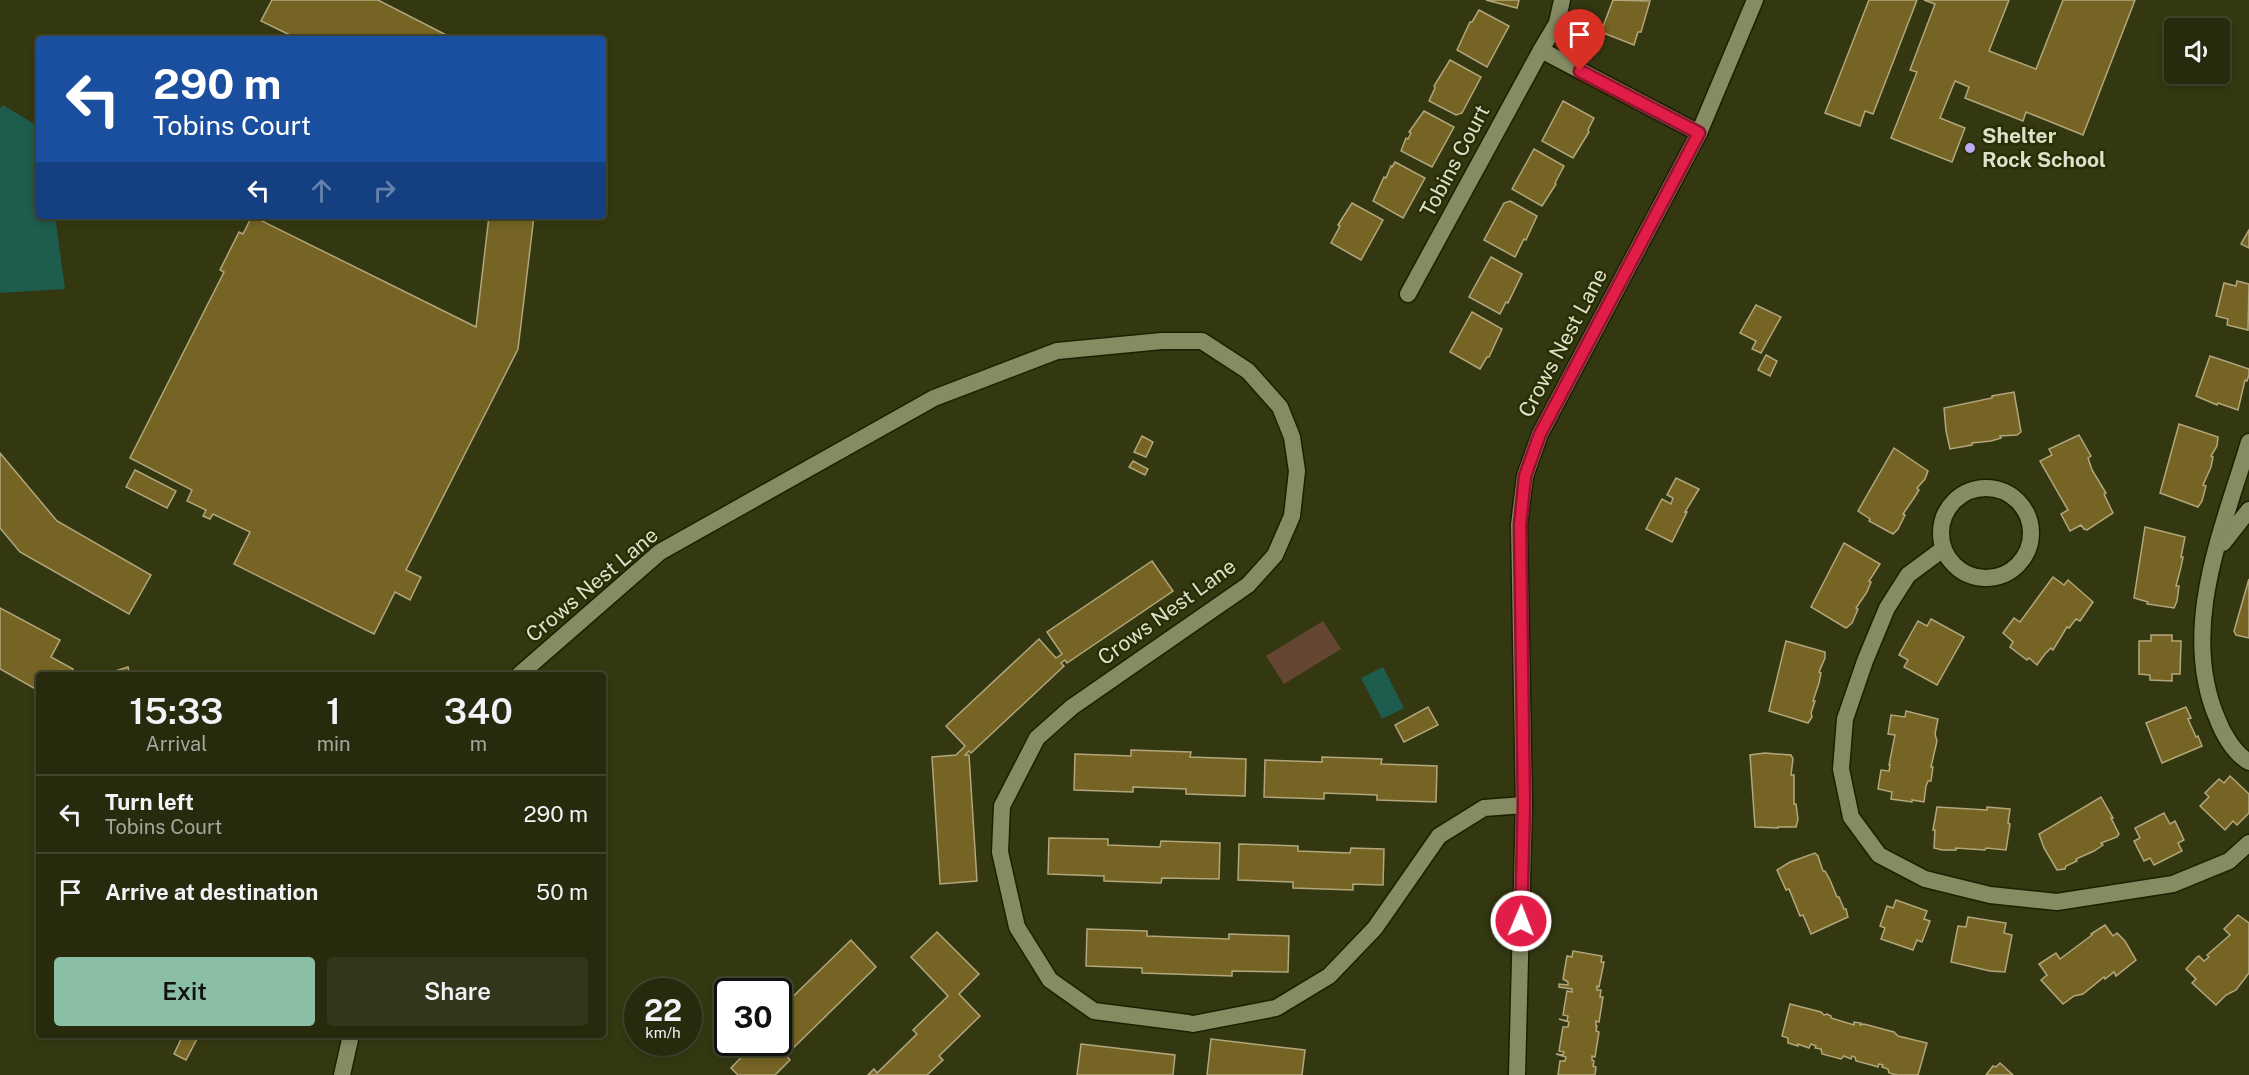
<!DOCTYPE html>
<html lang="en">
<head>
<meta charset="utf-8">
<style>
  body { margin:0; font-family:"Public Sans",sans-serif; background:#33361b; color:#f1f3f6; height:100vh; display:flex; flex-direction:column; font-size:22px; white-space:nowrap }
  * { box-sizing:border-box; margin:0 }
  p { font-size:20px; color:#a4a79d }
  .icon { flex:none; width:33px; height:33px; fill:none; stroke:currentColor; stroke-width:2; stroke-linecap:round; stroke-linejoin:round }
  .map { position:relative; flex:1; overflow:hidden }
  .details { position:absolute; left:36px; top:672px; width:570px; height:366px; display:flex; flex-direction:column; background:#272a0d; border-radius:6px; box-shadow:0 3px 9px #0003,0 0 0 2px #43462e }
  .details>* { flex:none }
  .hud { position:absolute; left:36px; top:36px; width:570px; height:183px; border-radius:6px; box-shadow:0 3px 9px #0003,0 0 0 2px #43462e; background:#1a4fa0; color:#fff; overflow:hidden }
  .fabs { position:absolute; left:2164px; top:18px; display:grid; gap:12px }
  .fabs a { display:grid; place-items:center; width:66px; height:66px; border-radius:6px; background:#272a0d; box-shadow:0 3px 9px #0003,0 0 0 2px #43462e; font-size:30px }
  .speed { position:absolute; left:624px; top:978px; display:flex; gap:12px; font-size:30px; font-weight:700; text-align:center }
  .speed>* { display:grid; place-content:center; width:78px; height:78px; border-radius:50%; background:#272a0d; box-shadow:0 3px 9px #0003,0 0 0 2px #43462e; line-height:1 }
  .speed small { font-size:15px; font-weight:400 }
  .speed .limit { border:3px solid #111; border-radius:9px; background:#fff; color:#111 }
  .pin { position:absolute; display:grid; place-items:center; width:51px; height:51px; color:#fff; margin:-62px -26px; border-radius:50% 50% 50% 0; rotate:-45deg; box-shadow:0 0 6px #0007 }
  .pin .icon { rotate:45deg }
  .me { position:absolute; width:66px; margin:-33px; rotate:1deg; stroke-linejoin:round; filter:drop-shadow(0 0 4px #0008) }
  .turn { display:flex; align-items:center; gap:21px; height:126px; padding:0 18px; font-size:27px }
  .turn .icon { width:78px; height:78px; stroke-width:2.5 }
  .turn b { display:block; font-size:42px; line-height:51px }
  .lanes { display:flex; align-items:center; height:57px; padding:0 18px; background:#0003; justify-content:center; gap:30px; direction:ltr }
  .lanes .off { opacity:.35 }
  .eta { display:flex; justify-content:space-evenly; align-items:center; height:102px; text-align:center }
  .eta b { font-size:36px; font-weight:600; line-height:42px }
  .button { display:flex; gap:12px; margin-top:auto; padding:12px 18px }
  .button a { flex:1; height:69px; border-radius:6px; background:#8abfa5; color:#111; font-size:24px; font-weight:600; line-height:69px; text-align:center }
  .button a+a { background:#33361b; color:#f1f3f6 }
  ul { padding:0; list-style:none }
  li { display:flex; align-items:center; gap:18px; height:78px; padding:0 18px; border-top:2px solid #43462e }
  li div { flex:1 }
  li b { display:block; font-size:22px }
  li em { font-style:normal }
  .map>svg:first-child { display:block }
</style>
</head>
<body>
<div class="map">
<svg width="2249" height="1075" viewBox="0 0 2249 1075">
  <rect width="100%" height="100%" fill="#343811"/>
  <!-- green -->
  <path fill="#644632" d="M 1323,621 L 1341,649 L 1284,684 L 1266,656 Z"/>
  <!-- water -->
  <g fill="#1e5c4d">
    <path d="M 3,105 L 39,127 L 39,216 L 55,216 L 65,289 L 0,293 L 0,108 Z"/>
    <path d="M 1383,667 L 1404,708 L 1382,719 L 1361,678 Z"/>
  </g>
  <!-- building -->
  <g fill="#756423" stroke="#b2a67c" stroke-width="1.5">
    <path d="M 272,0 L 378,0 L 454,39 L 298,39 L 261,21 Z"/>
    <path d="M 1486,0 L 1519,0 L 1517,8 Z"/>
    <path d="M 1613,0 L 1650,1 L 1641,32 L 1638,32 L 1634,45 L 1601,32 Z"/>
    <path d="M 1869,0 L 1917,0 L 1873,114 L 1865,111 L 1860,126 L 1825,113 Z"/>
    <path d="M 1924,0 L 2009,0 L 1989,51 L 2036,69 L 2063,0 L 2135,0 L 2083,135 L 2026,112 L 2023,121 L 1965,98 L 1969,87 L 1955,81 L 1940,118 L 1965,128 L 1952,162 L 1891,138 L 1917,72 L 1910,70 L 1935,4 Z"/>
    <path d="M 1479,10 L 1509,26 L 1487,67 L 1457,50 L 1470,22 L 1472,22 Z"/>
    <path d="M 1450,60 L 1481,77 L 1462,113 L 1456,115 L 1429,101 L 1435,88 L 1434,86 Z"/>
    <path d="M 1563,101 L 1594,118 L 1588,130 L 1589,132 L 1573,158 L 1542,141 Z"/>
    <path d="M 1424,111 L 1454,127 L 1432,167 L 1401,151 L 1406,138 L 1408,139 L 1411,133 L 1409,132 Z"/>
    <path d="M 1534,149 L 1564,166 L 1555,183 L 1556,184 L 1542,206 L 1512,189 Z"/>
    <path d="M 1395,162 L 1425,178 L 1403,218 L 1373,201 L 1384,177 L 1386,178 L 1391,166 L 1392,167 Z"/>
    <path d="M 1510,201 L 1537,216 L 1526,240 L 1524,239 L 1515,257 L 1484,240 L 1504,203 Z"/>
    <path d="M 1352,203 L 1383,220 L 1361,260 L 1331,243 L 1340,226 L 1338,225 Z"/>
    <path d="M 252,216 L 476,327 L 489,216 L 534,216 L 518,349 L 406,570 L 421,577 L 410,600 L 395,592 L 374,634 L 234,564 L 250,532 L 213,514 L 210,519 L 203,516 L 206,510 L 187,501 L 192,490 L 130,458 L 224,272 L 220,270 L 239,232 L 243,234 Z"/>
    <path d="M 2249,230 L 2249,248 L 2241,244 Z"/>
    <path d="M 1491,257 L 1522,274 L 1508,303 L 1506,302 L 1500,314 L 1469,297 Z"/>
    <path d="M 2237,281 L 2249,284 L 2248,330 L 2227,325 L 2228,319 L 2216,316 L 2224,283 L 2236,286 Z"/>
    <path d="M 1756,305 L 1781,317 L 1761,353 L 1752,349 L 1756,341 L 1740,333 Z"/>
    <path d="M 1472,312 L 1502,329 L 1489,357 L 1487,357 L 1480,369 L 1450,352 Z"/>
    <path d="M 1766,355 L 1777,361 L 1770,376 L 1758,370 Z"/>
    <path d="M 2210,356 L 2249,369 L 2249,375 L 2247,381 L 2245,380 L 2238,410 L 2218,403 L 2217,405 L 2196,396 Z"/>
    <path d="M 2014,392 L 2021,432 L 2017,435 L 2000,436 L 2001,438 L 1991,441 L 1972,443 L 1972,445 L 1950,449 L 1946,431 L 1944,408 L 1992,398 L 1992,396 Z"/>
    <path d="M 2179,424 L 2218,437 L 2217,446 L 2211,456 L 2213,457 L 2211,467 L 2203,485 L 2206,486 L 2202,501 L 2198,507 L 2160,493 Z"/>
    <path d="M 2079,435 L 2091,456 L 2088,458 L 2092,470 L 2106,493 L 2104,494 L 2113,513 L 2087,530 L 2084,529 L 2081,525 L 2070,531 L 2061,514 L 2068,510 L 2040,461 L 2052,455 L 2049,449 Z"/>
    <path d="M 1142,436 L 1153,442 L 1146,457 L 1134,452 Z"/>
    <path d="M 1894,448 L 1928,471 L 1925,479 L 1917,488 L 1919,490 L 1914,498 L 1903,514 L 1905,515 L 1898,529 L 1893,534 L 1869,521 L 1870,519 L 1858,511 Z"/>
    <path d="M 0,453 L 57,521 L 151,575 L 129,614 L 20,552 L 0,528 Z"/>
    <path d="M 1133,461 L 1148,469 L 1145,475 L 1129,467 Z"/>
    <path d="M 135,470 L 176,491 L 167,508 L 126,487 Z"/>
    <path d="M 1676,478 L 1699,489 L 1685,512 L 1687,512 L 1672,542 L 1646,529 L 1662,499 L 1671,504 L 1673,498 L 1667,495 Z"/>
    <path d="M 2145,527 L 2185,537 L 2181,557 L 2183,557 L 2181,567 L 2176,586 L 2179,586 L 2177,601 L 2174,608 L 2147,604 L 2148,602 L 2134,598 Z"/>
    <path d="M 1844,543 L 1880,564 L 1869,581 L 1871,582 L 1867,592 L 1856,608 L 1858,609 L 1852,623 L 1846,628 L 1811,607 Z"/>
    <path d="M 1152,561 L 1173,591 L 1067,663 L 1065,660 L 1061,663 L 1064,666 L 971,753 L 969,751 L 965,755 L 969,755 L 977,881 L 940,884 L 932,757 L 956,755 L 965,746 L 946,726 L 1039,639 L 1056,658 L 1062,654 L 1047,632 Z"/>
    <path d="M 2053,577 L 2064,585 L 2068,580 L 2093,602 L 2080,621 L 2076,619 L 2069,628 L 2067,627 L 2053,650 L 2051,648 L 2045,654 L 2037,665 L 2029,658 L 2027,660 L 2010,647 L 2013,642 L 2003,633 L 2014,618 L 2020,622 Z"/>
    <path d="M 2249,579 L 2249,638 L 2236,635 L 2234,631 Z"/>
    <path d="M 0,608 L 60,640 L 51,657 L 73,669 L 69,675 L 39,675 L 39,691 L 0,669 Z"/>
    <path d="M 1931,619 L 1964,637 L 1937,685 L 1904,667 L 1908,660 L 1899,655 L 1918,621 L 1927,626 Z"/>
    <path d="M 2151,635 L 2172,635 L 2172,641 L 2181,641 L 2180,674 L 2172,674 L 2172,681 L 2150,680 L 2150,675 L 2139,674 L 2139,641 L 2151,641 Z"/>
    <path d="M 1786,641 L 1825,652 L 1825,658 L 1819,672 L 1821,673 L 1819,683 L 1813,701 L 1815,701 L 1811,713 L 1812,717 L 1808,723 L 1769,711 Z"/>
    <path d="M 128,667 L 130,675 L 103,675 Z"/>
    <path d="M 1428,707 L 1438,725 L 1404,742 L 1395,725 Z"/>
    <path d="M 2186,707 L 2191,718 L 2188,719 L 2196,737 L 2198,736 L 2202,746 L 2162,763 L 2146,723 Z"/>
    <path d="M 1906,711 L 1938,719 L 1935,734 L 1937,741 L 1931,767 L 1933,767 L 1931,781 L 1928,781 L 1926,786 L 1924,802 L 1912,800 L 1912,802 L 1891,799 L 1892,792 L 1878,789 L 1881,770 L 1889,771 L 1890,765 L 1889,765 L 1895,735 L 1888,734 L 1891,715 L 1905,717 Z"/>
    <path d="M 1131,750 L 1191,752 L 1190,757 L 1246,759 L 1245,796 L 1186,794 L 1186,789 L 1133,787 L 1133,792 L 1074,790 L 1075,754 L 1131,756 Z"/>
    <path d="M 1765,753 L 1791,755 L 1793,759 L 1791,775 L 1794,775 L 1794,804 L 1796,804 L 1798,819 L 1796,827 L 1778,827 L 1778,828 L 1755,827 L 1750,755 Z"/>
    <path d="M 1322,757 L 1382,759 L 1381,764 L 1437,766 L 1436,802 L 1377,800 L 1377,795 L 1324,793 L 1324,799 L 1264,797 L 1265,760 L 1322,762 Z"/>
    <path d="M 2230,776 L 2249,794 L 2249,813 L 2237,825 L 2233,821 L 2225,830 L 2200,806 L 2209,797 L 2205,793 L 2219,779 L 2224,783 Z"/>
    <path d="M 2101,797 L 2113,818 L 2111,818 L 2119,834 L 2117,837 L 2101,843 L 2103,845 L 2094,851 L 2076,859 L 2077,861 L 2066,866 L 2065,869 L 2057,870 L 2044,848 L 2039,834 Z"/>
    <path d="M 1937,807 L 1987,810 L 1987,807 L 2010,809 L 2008,823 L 2010,824 L 2006,850 L 1986,848 L 1985,850 L 1956,848 L 1956,850 L 1942,850 L 1934,848 L 1935,830 L 1933,830 Z"/>
    <path d="M 2164,813 L 2170,824 L 2175,821 L 2184,840 L 2178,843 L 2182,851 L 2154,865 L 2150,858 L 2144,861 L 2134,841 L 2140,838 L 2135,828 Z"/>
    <path d="M 1049,838 L 1108,839 L 1108,845 L 1160,847 L 1161,841 L 1220,843 L 1219,879 L 1162,878 L 1161,883 L 1104,881 L 1104,876 L 1048,874 Z"/>
    <path d="M 1239,844 L 1298,846 L 1298,851 L 1350,853 L 1351,848 L 1384,849 L 1383,885 L 1353,884 L 1353,890 L 1293,888 L 1293,882 L 1238,880 Z"/>
    <path d="M 1815,853 L 1818,856 L 1823,871 L 1825,871 L 1830,880 L 1837,897 L 1839,897 L 1844,909 L 1846,909 L 1848,917 L 1811,934 L 1803,915 L 1800,916 L 1789,889 L 1786,890 L 1777,870 L 1790,862 Z"/>
    <path d="M 1896,900 L 1927,911 L 1924,919 L 1930,921 L 1922,942 L 1917,940 L 1913,950 L 1881,939 L 1885,928 L 1880,926 L 1887,906 L 1893,908 Z"/>
    <path d="M 2238,915 L 2249,923 L 2249,973 L 2236,990 L 2226,995 L 2216,1005 L 2192,983 L 2196,979 L 2186,969 L 2197,957 L 2199,956 L 2204,961 L 2209,957 L 2207,955 L 2230,935 L 2224,929 Z"/>
    <path d="M 1968,917 L 2006,923 L 2004,933 L 2012,935 L 2005,972 L 1990,971 L 1951,962 L 1958,926 L 1966,927 Z"/>
    <path d="M 2105,925 L 2113,936 L 2117,933 L 2125,941 L 2136,960 L 2116,976 L 2114,972 L 2105,979 L 2104,977 L 2083,994 L 2074,996 L 2063,1004 L 2041,980 L 2047,975 L 2039,964 L 2056,953 L 2060,959 L 2092,935 L 2091,934 Z"/>
    <path d="M 1087,929 L 1147,931 L 1147,936 L 1229,939 L 1229,934 L 1289,936 L 1288,972 L 1232,971 L 1232,976 L 1142,973 L 1142,968 L 1086,966 Z"/>
    <path d="M 937,932 L 979,974 L 959,994 L 980,1016 L 939,1056 L 943,1060 L 927,1075 L 868,1075 L 874,1069 L 877,1073 L 917,1034 L 913,1030 L 948,996 L 911,957 Z"/>
    <path d="M 851,940 L 876,967 L 786,1055 L 790,1060 L 775,1075 L 738,1075 L 731,1068 L 756,1042 L 778,1042 L 778,1011 Z"/>
    <path d="M 1573,951 L 1602,956 L 1601,962 L 1604,962 L 1599,987 L 1597,986 L 1597,990 L 1601,990 L 1600,997 L 1603,997 L 1599,1022 L 1596,1021 L 1596,1026 L 1597,1026 L 1596,1031 L 1599,1032 L 1595,1057 L 1592,1056 L 1592,1060 L 1594,1061 L 1593,1066 L 1596,1067 L 1595,1075 L 1558,1075 L 1560,1061 L 1565,1061 L 1566,1057 L 1556,1054 L 1563,1055 L 1564,1052 L 1559,1051 L 1563,1027 L 1568,1027 L 1569,1022 L 1559,1019 L 1567,1021 L 1568,1016 L 1563,1015 L 1567,991 L 1572,992 L 1572,989 L 1559,987 L 1559,984 L 1568,985 L 1568,982 L 1563,979 L 1567,956 L 1572,957 Z"/>
    <path d="M 1790,1004 L 1821,1012 L 1824,1015 L 1827,1014 L 1831,1016 L 1831,1018 L 1854,1025 L 1854,1022 L 1861,1023 L 1860,1025 L 1864,1024 L 1894,1032 L 1898,1036 L 1927,1043 L 1918,1075 L 1897,1075 L 1889,1073 L 1888,1069 L 1882,1067 L 1883,1065 L 1879,1064 L 1878,1067 L 1875,1066 L 1856,1061 L 1855,1057 L 1852,1056 L 1851,1059 L 1844,1056 L 1841,1059 L 1822,1054 L 1821,1049 L 1815,1048 L 1816,1046 L 1811,1044 L 1809,1048 L 1798,1044 L 1798,1046 L 1788,1043 L 1788,1038 L 1782,1036 Z"/>
    <path d="M 183,1035 L 199,1035 L 186,1060 L 174,1054 Z"/>
    <path d="M 1211,1039 L 1305,1050 L 1302,1075 L 1207,1075 Z"/>
    <path d="M 1081,1044 L 1175,1055 L 1173,1075 L 1077,1075 Z"/>
    <path d="M 2000,1063 L 2013,1075 L 1986,1075 L 1993,1066 L 1996,1067 Z"/>
  </g>
  <g fill="none" stroke-linecap="round" stroke-linejoin="round">
    <defs>
      <g id="minor">
        <path d="M 1541,50 L 1557,23 L 1562,0"/>
        <path d="M 1408,294 L 1541,50 L 1699,133"/>
        <path d="M 2249,442 C 2223,529 2179,628 2217,718 C 2223,734 2234,753 2249,762"/>
        <circle cx="1986" cy="533" r="45"/>
        <path d="M 2223,543 L 2249,510"/>
        <path d="M 1943,549 L 1908,575 L 1887,608 L 1865,661 L 1845,719 L 1841,769 L 1851,817 L 1879,855 L 1925,879 L 1990,895 L 2057,902 L 2173,884 L 2229,861 L 2249,843"/>
        <path d="M 519,675 L 660,552 L 934,398 L 1057,351 L 1162,341 L 1202,341 L 1248,371 L 1280,407 L 1292,437 L 1297,471 L 1292,516 L 1275,555 L 1248,585 L 1072,707 L 1037,738 L 1002,806 L 1000,852 L 1017,927 L 1050,980 L 1094,1011 L 1188,1023 L 1193,1024 L 1276,1008 L 1329,976 L 1375,928 L 1439,836 L 1484,808 L 1524,805"/>
        <path d="M 342,1075 L 351,1035"/>
        <path d="M 1517,1075 L 1524,805 L 1519,525 L 1525,476 L 1540,434 L 1699,133 L 1755,0"/>
      </g>
    </defs>
    <!-- minor casing -->
    <use href="#minor" stroke="#1c1f02" stroke-width="19"/>
    <!-- minor -->
    <use href="#minor" stroke="#868b62" stroke-width="16"/>
  </g>
  <g fill="none" stroke-linecap="round" stroke-linejoin="round">
    <defs>
      <path id="route" d="M 1521,921 L 1524,805 L 1520,525 L 1525,476 L 1540,434 L 1699,133 L 1580,71"/>
    </defs>
    <!-- route casing -->
    <use href="#route" stroke="#92132f" stroke-width="15"/>
    <!-- route -->
    <use href="#route" stroke="#e11d48" stroke-width="10"/>
  </g>
  <!-- markers -->
  <circle fill="#bbaaf6" stroke="#2a2e05" stroke-width="2" cx="1970" cy="148" r="6"/>
  <g text-anchor="middle" stroke-width="5" stroke-linejoin="round" paint-order="stroke">
    <!-- poi labels -->
    <g font-size="21" font-weight="bold" fill="#dde1cb" stroke="#2a2e05" text-anchor="start">
      <text x="1982" y="143">Shelter<tspan x="1982" dy="24">Rock School</tspan></text>
    </g>
    <!-- street labels -->
    <g font-size="21" fill="#dde1cb" stroke="#2a2e05">
      <text transform="translate(1455 161) rotate(-62)" y="7">Tobins Court</text>
      <text transform="translate(1563 343) rotate(-62)" y="7">Crows Nest Lane</text>
      <text transform="translate(592 585) rotate(-40)" y="7">Crows Nest Lane</text>
      <text transform="translate(1167 612) rotate(-36)" y="7">Crows Nest Lane</text>
    </g>
  </g>
</svg>
<div class="fabs">
<a><svg class="icon" aria-label="sound" viewBox="0 0 24 24"><path d="M4 9h4l5-4v14l-5-4H4zM17 9q2 3 0 6"/></svg></a>
</div>
<div class="speed"><div>22<small>km/h</small></div><div class="limit">30</div></div>
<div class="pin" style="left:1580px;top:71px;background:#d93025"><svg class="icon" aria-label="arrive" viewBox="0 0 24 24"><path d="M6 21V4h12l-3 4 3 4H6"/></svg></div>
<svg class="me" style="left:1521px;top:921px" viewBox="-20 -20 40 40"><circle r="17" fill="#e11d48" stroke="#fff" stroke-width="3"/><path d="M0-11L8 9 0 5-8 9z" fill="#fff"/></svg>
<div class="hud">
<div class="turn"><svg class="icon" aria-label="left" viewBox="0 0 24 24"><path d="M17 20v-9H6M10 6l-5 5 5 5"/></svg><div><b>290 m</b>Tobins Court</div></div>
<div class="lanes"><svg class="icon" aria-label="left" viewBox="0 0 24 24"><path d="M17 20v-9H6M10 6l-5 5 5 5"/></svg><svg class="icon off" aria-label="ahead" viewBox="0 0 24 24"><path d="M12 20V5M6 11l6-6 6 6"/></svg><svg class="icon off" aria-label="right" viewBox="0 0 24 24"><path d="M7 20v-9h11M14 6l5 5-5 5"/></svg></div>
</div>
<section class="details">
<div class="eta">
<div><b>15:33</b><p>Arrival</p></div>
<div><b>1</b><p>min</p></div>
<div><b>340</b><p>m</p></div>
</div>
<ul>
<li><svg class="icon" aria-label="left" viewBox="0 0 24 24"><path d="M17 20v-9H6M10 6l-5 5 5 5"/></svg><div><b>Turn left</b><p>Tobins Court</p></div><em>290 m</em></li>
<li><svg class="icon" aria-label="arrive" viewBox="0 0 24 24"><path d="M6 21V4h12l-3 4 3 4H6"/></svg><div><b>Arrive at destination</b></div><em>50 m</em></li>
</ul>
<div class="button"><a>Exit</a><a>Share</a></div>
</section>
</div>
</body>
</html>
